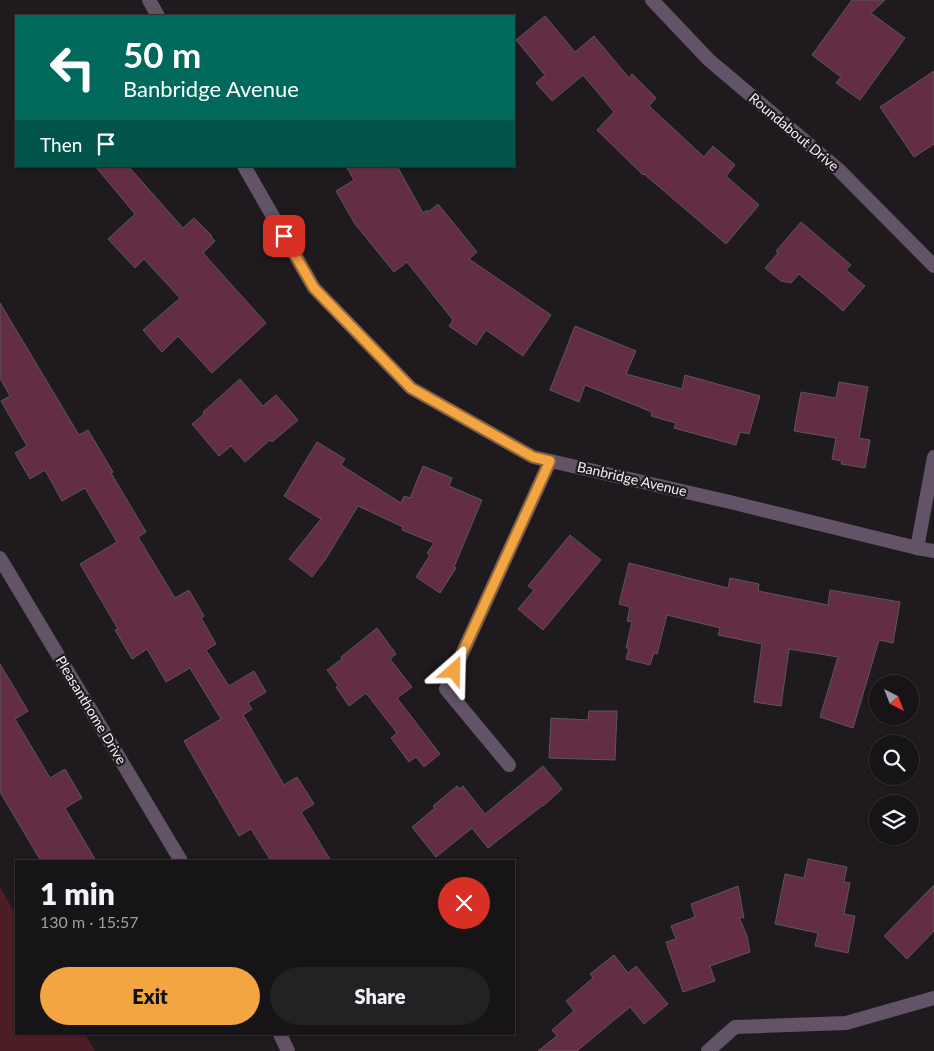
<!DOCTYPE html>
<html lang="en">
<head>
<meta charset="utf-8">
<style>
  body { margin:0; font-family:Lato,sans-serif; background:#232123; color:#f1f3f6; height:100vh; display:flex; flex-direction:column; font-size:19px; white-space:nowrap }
  * { box-sizing:border-box; margin:0 }
  p { font-size:16px; color:#9e9ea1 }
  .icon { flex:none; width:28px; height:28px; fill:none; stroke:currentColor; stroke-width:2; stroke-linecap:round; stroke-linejoin:round }
  .map { position:relative; flex:1; overflow:hidden }
  .details { position:absolute; left:15px; top:860px; width:500px; height:175px; display:flex; flex-direction:column; background:#161416; border-radius:0px; box-shadow:0 1px 4px #0004,0 0 0 1px #353335 }
  .details>* { flex:none }
  .top-card { position:absolute; left:15px; top:15px; width:500px; height:152px; border-radius:0px; box-shadow:0 1px 4px #0004,0 0 0 1px #353335; background:#00695c; color:#fff; overflow:hidden }
  .needle { width:32px; rotate:138deg }
  .tools { position:absolute; left:869px; top:675px; display:grid; gap:10px }
  .tools a { display:grid; place-items:center; width:50px; height:50px; border-radius:50%; background:#161416; box-shadow:0 1px 4px #0004,0 0 0 1px #353335; font-size:25px }
  .pin { position:absolute; display:grid; place-items:center; width:42px; height:42px; color:#fff; margin:-21px; border-radius:10px; box-shadow:0 2px 8px #0006 }
  .me { position:absolute; width:55px; margin:-28px; rotate:25deg; stroke-linejoin:round; filter:drop-shadow(0 0 4px #0008) }
  .turn { display:flex; align-items:center; gap:18px; height:105px; padding:0 25px; font-size:22px }
  .turn .icon { width:65px; height:65px; stroke-width:2.5 }
  .turn b { display:block; font-size:35px; line-height:42px }
  .then { display:flex; align-items:center; height:48px; padding:0 25px; background:#0003; gap:10px; font-size:19px }
  .round { display:grid; place-items:center; flex:none; width:52px; height:52px; border-radius:26px; background:#232123 }
  .summary { display:flex; align-items:center; justify-content:space-between; height:85px; padding:0 25px }
  h1 { font-size:30px; font-weight:800; line-height:38px }
  .primary-button { display:flex; gap:10px; margin-top:auto; padding:10px 25px }
  .primary-button a { flex:1; height:58px; border-radius:30px; background:#f2a541; color:#111; font-size:20px; font-weight:800; line-height:58px; text-align:center }
  .primary-button a+a { background:#232123; color:#f1f3f6 }
  .map>svg:first-child { display:block }
</style>
</head>
<body>
<div class="map">
<svg width="934" height="1051" viewBox="0 0 934 1051">
  <rect width="100%" height="100%" fill="#1e1a1d"/>
  <!-- green -->
  <path fill="#4c1d24" d="M 0,887 L 16,915 L 16,1034 L 85,1034 L 95,1051 L 0,1051 Z"/>
  <!-- building -->
  <g fill="#632e44" stroke="#5d5659">
    <path d="M 852,0 L 885,0 L 871,13 L 905,38 L 860,100 L 836,83 L 841,77 L 812,55 Z"/>
    <path d="M 545,16 L 575,52 L 594,36 L 629,78 L 632,74 L 656,98 L 649,106 L 704,157 L 713,146 L 735,165 L 726,176 L 759,205 L 726,244 L 644,174 L 643,175 L 597,130 L 614,112 L 583,75 L 552,101 L 536,83 L 545,75 L 516,40 Z"/>
    <path d="M 934,71 L 934,144 L 914,157 L 880,107 Z"/>
    <path d="M 95,166 L 128,166 L 183,228 L 194,218 L 212,236 L 211,237 L 215,241 L 203,253 L 266,323 L 212,373 L 178,336 L 162,352 L 143,330 L 180,298 L 144,259 L 135,268 L 108,239 L 135,214 Z"/>
    <path d="M 346,166 L 397,166 L 423,213 L 427,210 L 428,212 L 438,204 L 477,252 L 469,259 L 551,315 L 523,356 L 486,330 L 476,345 L 449,326 L 453,320 L 407,262 L 394,272 L 355,224 L 336,191 L 354,180 Z"/>
    <path d="M 801,222 L 851,265 L 846,270 L 865,286 L 843,311 L 820,291 L 820,290 L 817,289 L 799,274 L 791,283 L 781,281 L 765,268 L 778,253 L 776,251 Z"/>
    <path d="M 0,303 L 79,435 L 88,430 L 113,472 L 111,473 L 146,532 L 138,537 L 175,598 L 189,590 L 204,616 L 201,618 L 216,644 L 206,650 L 229,686 L 254,671 L 266,692 L 248,703 L 252,709 L 243,715 L 284,785 L 297,777 L 314,804 L 301,812 L 331,861 L 271,861 L 251,829 L 239,836 L 184,741 L 221,719 L 190,668 L 166,682 L 147,649 L 132,659 L 115,630 L 118,629 L 80,564 L 117,542 L 85,488 L 62,501 L 45,470 L 30,479 L 15,453 L 27,446 L 1,401 L 10,396 L 0,378 Z"/>
    <path d="M 575,326 L 636,351 L 626,374 L 682,389 L 685,375 L 760,396 L 749,434 L 740,432 L 736,445 L 674,428 L 676,423 L 651,416 L 652,412 L 585,385 L 579,402 L 550,390 Z"/>
    <path d="M 240,379 L 263,406 L 276,395 L 298,420 L 272,442 L 270,440 L 245,462 L 231,446 L 219,456 L 192,424 L 204,414 L 203,412 Z"/>
    <path d="M 839,382 L 868,387 L 859,438 L 870,440 L 865,468 L 841,464 L 842,461 L 832,459 L 836,438 L 794,431 L 801,392 L 836,398 Z"/>
    <path d="M 317,442 L 345,459 L 341,465 L 401,503 L 404,496 L 410,498 L 423,466 L 452,478 L 449,486 L 482,500 L 454,567 L 456,568 L 440,593 L 416,577 L 430,555 L 427,553 L 434,543 L 402,530 L 403,527 L 358,506 L 325,560 L 312,577 L 289,559 L 321,519 L 284,496 Z"/>
    <path d="M 570,535 L 601,560 L 543,630 L 518,609 L 534,590 L 528,586 Z"/>
    <path d="M 629,563 L 728,588 L 730,578 L 759,584 L 758,591 L 828,605 L 830,590 L 900,602 L 893,643 L 879,640 L 853,728 L 820,717 L 838,657 L 789,649 L 781,706 L 754,702 L 762,644 L 718,635 L 720,628 L 667,615 L 657,654 L 654,653 L 650,665 L 626,659 L 629,648 L 626,648 L 632,622 L 627,621 L 630,607 L 619,604 Z"/>
    <path d="M 377,628 L 396,654 L 390,659 L 412,687 L 397,698 L 440,754 L 424,767 L 416,757 L 409,762 L 391,738 L 397,733 L 366,693 L 349,706 L 336,687 L 338,685 L 327,670 L 342,659 L 341,657 Z"/>
    <path d="M 0,664 L 28,711 L 15,719 L 50,778 L 65,769 L 82,798 L 65,808 L 96,861 L 41,861 L 0,792 Z"/>
    <path d="M 589,711 L 617,711 L 615,760 L 549,758 L 551,718 L 588,720 Z"/>
    <path d="M 543,766 L 562,789 L 543,806 L 543,805 L 488,848 L 472,828 L 436,857 L 412,827 L 435,808 L 433,806 L 457,786 L 459,789 L 463,786 L 485,814 Z"/>
    <path d="M 808,859 L 847,867 L 844,882 L 850,883 L 844,914 L 855,916 L 848,953 L 815,946 L 818,933 L 775,924 L 785,874 L 804,878 Z"/>
    <path d="M 934,885 L 934,931 L 907,959 L 884,936 Z"/>
    <path d="M 738,886 L 744,918 L 739,917 L 747,936 L 750,952 L 710,966 L 715,981 L 683,992 L 666,942 L 676,939 L 671,926 L 695,917 L 691,904 Z"/>
    <path d="M 614,955 L 628,973 L 636,966 L 668,1004 L 644,1024 L 630,1007 L 577,1051 L 538,1051 L 557,1036 L 552,1030 L 574,1011 L 566,1001 L 593,978 L 590,974 Z"/>
  </g>
  <g fill="none" stroke-linecap="round" stroke-linejoin="round">
    <!-- minor -->
    <g stroke="#625367" stroke-width="14">
      <path d="M 149,0 L 158,16"/>
      <path d="M 652,0 L 709,60 L 838,169 L 934,266"/>
      <path d="M 244,166 L 314,288 L 411,388 L 533,457 L 730,502 L 917,548 L 934,551"/>
      <path d="M 917,548 L 934,457"/>
      <path d="M 0,558 L 181,861"/>
      <path d="M 509,765 L 446,689 L 550,461"/>
      <path d="M 280,1034 L 288,1051"/>
      <path d="M 708,1051 L 735,1027 L 846,1023 L 934,998"/>
    </g>
  </g>
  <g fill="none" stroke-linecap="round" stroke-linejoin="round">
    <defs>
      <path id="route" d="M 284,236 L 314,288 L 411,388 L 533,457 L 550,461 L 454,671"/>
    </defs>
    <!-- route casing -->
    <use href="#route" stroke="#9d6b2a" stroke-width="12"/>
    <!-- route -->
    <use href="#route" stroke="#f2a541" stroke-width="9"/>
  </g>
  <g text-anchor="middle" stroke-width="4.5" stroke-linejoin="round" paint-order="stroke">
    <!-- street labels -->
    <g font-size="14" fill="#f4f1f3" stroke="#1e1a1d">
      <text transform="translate(794 132) rotate(40)" y="5">Roundabout Drive</text>
      <text transform="translate(632 479) rotate(13)" y="5">Banbridge Avenue</text>
      <text transform="translate(91 710) rotate(59)" y="5">Pleasanthome Drive</text>
    </g>
  </g>
</svg>
<div class="tools">
<a><svg class="needle" viewBox="-14 -14 28 28"><path d="M0-13l5 13h-10z" fill="#e53935"/><path d="M0 13l5-13h-10z" fill="#9e9ea1"/></svg></a>
<a><svg class="icon" aria-label="search" viewBox="0 0 24 24"><circle cx="10" cy="10" r="6"/><path d="M15 15l6 6"/></svg></a>
<a><svg class="icon" aria-label="layers" viewBox="0 0 24 24"><path d="M12 4l9 5-9 5-9-5zM3 14l9 5 9-5"/></svg></a>
</div>
<div class="pin" style="left:284px;top:236px;background:#d93025"><svg class="icon" aria-label="arrive" viewBox="0 0 24 24"><path d="M6 21V4h12l-3 4 3 4H6"/></svg></div>
<svg class="me" style="left:454px;top:671px" viewBox="-20 -20 40 40"><path d="M0-17L14 15 0 8-14 15z" fill="#f2a541" stroke="#fff" stroke-width="4"/></svg>
<div class="top-card">
<div class="turn"><svg class="icon" aria-label="left" viewBox="0 0 24 24"><path d="M17 20v-9H6M10 6l-5 5 5 5"/></svg><div><b>50 m</b>Banbridge Avenue</div></div>
<div class="then">Then<svg class="icon" aria-label="arrive" viewBox="0 0 24 24"><path d="M6 21V4h12l-3 4 3 4H6"/></svg></div>
</div>
<section class="details">
<div class="summary"><div><h1>1 min</h1><p>130 m · 15:57</p></div><a class="round" style="background:#d93025;color:#fff"><svg class="icon" aria-label="close" viewBox="0 0 24 24"><path d="M6 6l12 12M18 6L6 18"/></svg></a></div>
<div class="primary-button"><a>Exit</a><a>Share</a></div>
</section>
</div>
</body>
</html>
